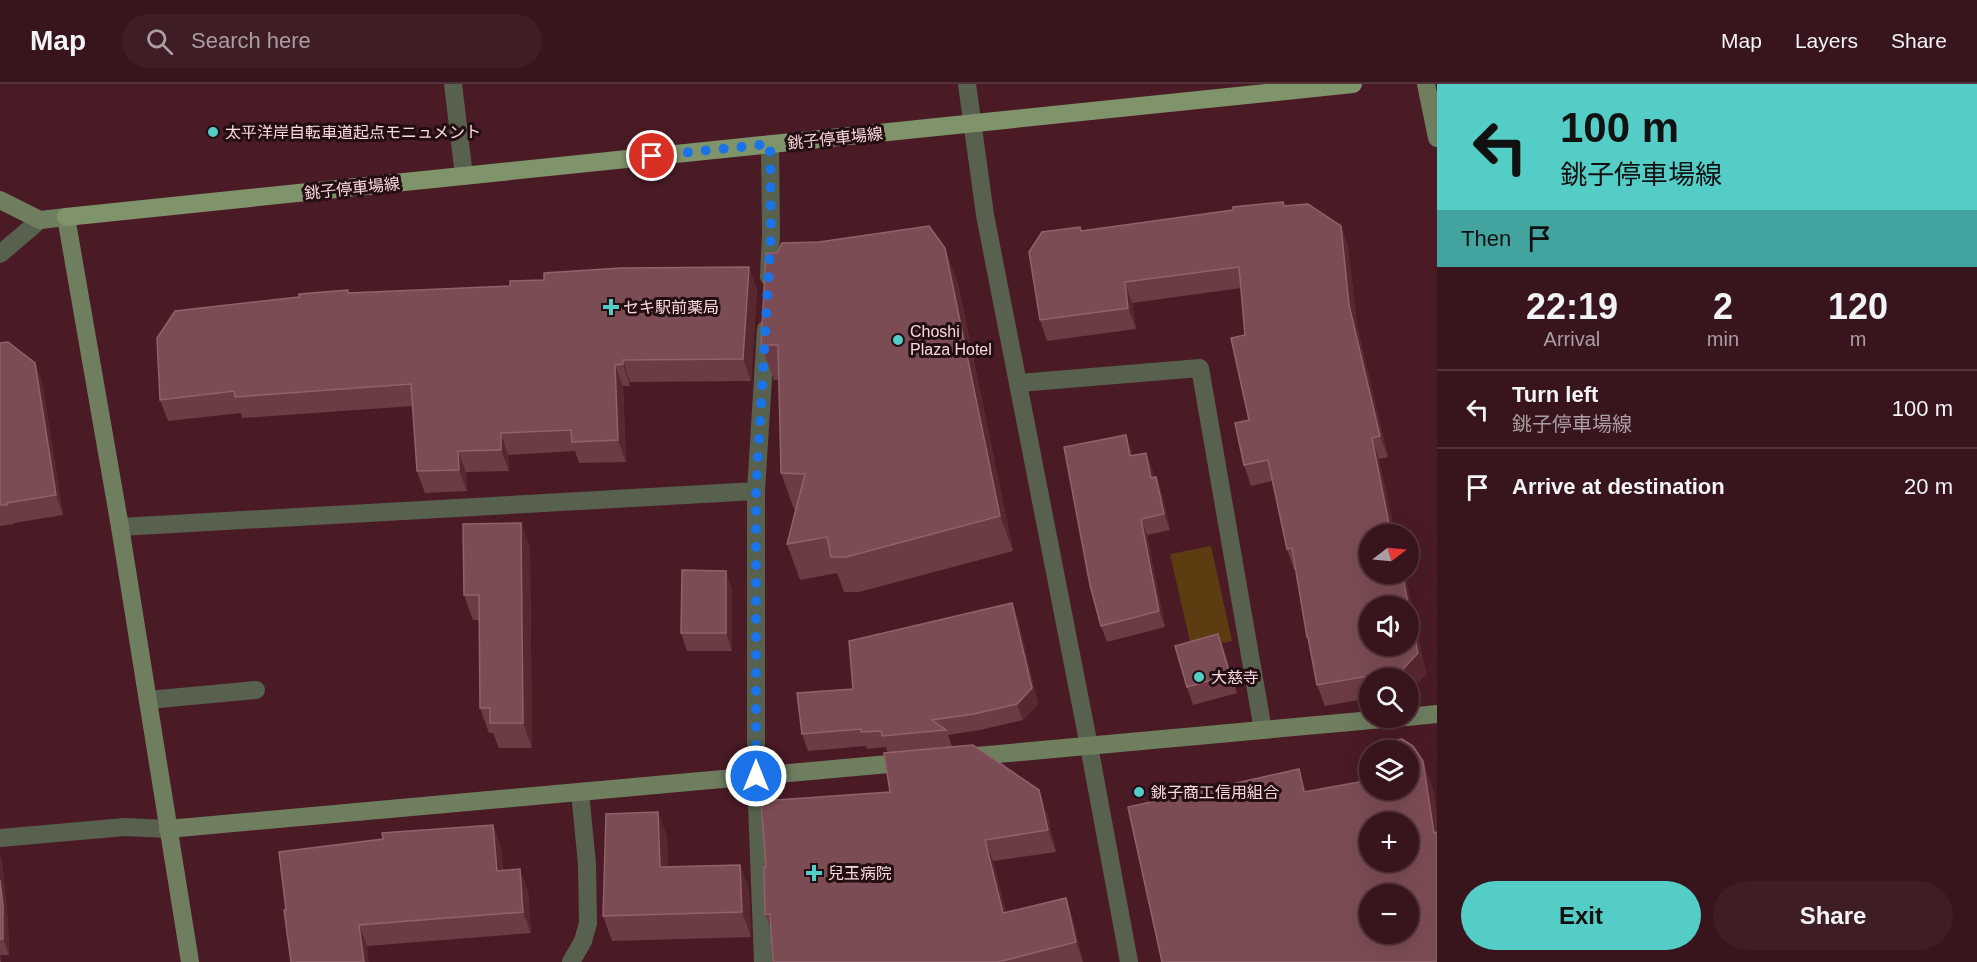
<!DOCTYPE html>
<html lang="en">
<head>
<meta charset="utf-8">
<style>
  body { margin:0; font-family:Helvetica,"Noto Sans JP",sans-serif; background:#3f1d25; color:#f1f3f6; height:100vh; display:flex; flex-direction:column; font-size:22px; white-space:nowrap }
  * { box-sizing:border-box; margin:0 }
  p { font-size:20px; color:#ab9ea3 }
  .icon { flex:none; width:33px; height:33px; fill:none; stroke:currentColor; stroke-width:2; stroke-linecap:round; stroke-linejoin:round }
  .map { position:relative; flex:1; overflow:hidden }
  .details { display:flex; flex-direction:column; background:#38141c; width:540px }
  .details>* { flex:none }
  .hud { background:#54cdc7; color:#111; overflow:hidden }
  .needle { width:39px; rotate:74deg }
  .tools { position:absolute; left:1359px; top:440px; display:grid; gap:12px }
  .tools a { display:grid; place-items:center; width:60px; height:60px; border-radius:50%; background:#38141c; box-shadow:0 6px 24px #0002,0 0 0 2px #52333b; font-size:30px }
  .pin { position:absolute; display:grid; place-items:center; width:51px; height:51px; color:#fff; margin:-26px; border:3px solid #fff; border-radius:50%; box-shadow:0 2px 6px #0007 }
  .me { position:absolute; width:66px; margin:-33px; rotate:0deg; stroke-linejoin:round; filter:drop-shadow(0 0 4px #0008) }
  .turn { display:flex; align-items:center; gap:21px; height:126px; padding:0 24px; font-size:27px }
  .turn .icon { width:78px; height:78px; stroke-width:2.5 }
  .turn b { display:block; font-size:42px; line-height:51px }
  .then { display:flex; align-items:center; height:57px; padding:0 24px; background:#0003; gap:12px; font-size:22px }
  .eta { display:flex; justify-content:space-evenly; align-items:center; height:102px; text-align:center }
  .eta b { font-size:36px; font-weight:600; line-height:42px }
  .cta { display:flex; gap:12px; margin-top:auto; padding:12px 24px }
  .cta a { flex:1; height:69px; border-radius:36px; background:#54cdc7; color:#111; font-size:24px; font-weight:600; line-height:69px; text-align:center }
  .cta a+a { background:#3f1d25; color:#f1f3f6 }
  ul { padding:0; list-style:none }
  li { display:flex; align-items:center; gap:18px; height:78px; padding:0 24px; border-top:2px solid #52333b }
  li div { flex:1 }
  li b { display:block; font-size:22px }
  li em { font-style:normal }
  header { display:flex; align-items:center; gap:36px; box-sizing:border-box; height:84px; padding:0 30px; background:#38141c; border-bottom:2px solid #52333b }
  header strong { font-size:28px }
  nav { display:flex; gap:33px; margin-inline-start:auto; font-size:21px }
  .search { width:420px; height:54px; background:#3f1d25; display:flex; align-items:center; gap:15px; box-sizing:border-box; padding:0 21px; border-radius:33px; color:#ab9ea3; font-size:22px }
  main { display:flex; flex:1; min-height:0 }
  .map>svg:first-child { display:block }
</style>
</head>
<body>
<header>
<strong>Map</strong>
<div class="search"><svg class="icon" aria-label="search" viewBox="0 0 24 24"><circle cx="10" cy="10" r="6"/><path d="M15 15l6 6"/></svg>Search here</div>
<nav><a>Map</a><a>Layers</a><a>Share</a></nav>
</header>
<main>
<div class="map">
<svg width="1437" height="878" viewBox="0 0 1437 878">
  <rect width="100%" height="100%" fill="#4a1b25"/>
  <!-- green -->
  <path fill="#5d3c11" d="M 1211,462 L 1232,557 L 1192,566 L 1170,470 Z"/>
  <g fill="none" stroke-linecap="round" stroke-linejoin="round">
    <!-- lane -->
    <g stroke="#57614e" stroke-width="18">
      <path d="M 148,616 L 256,606"/>
      <path d="M 0,754 L 125,743 L 168,745"/>
      <path d="M 571,878 L 583,857 L 588,839 L 587,780 L 580,708"/>
    </g>
    <!-- street -->
    <g stroke="#57614e" stroke-width="18">
      <path d="M 453,0 L 464,92"/>
      <path d="M 967,0 L 985,131 L 1089,662 L 1129,878"/>
      <path d="M 0,170 L 40,136"/>
      <path d="M 769,193 L 771,150 L 770,60"/>
      <path d="M 1019,299 L 1200,284 L 1263,646"/>
      <path d="M 120,443 L 756,407"/>
      <path d="M 763,878 L 756,692 L 756,407 L 766,245"/>
    </g>
    <!-- secondary -->
    <g stroke="#6e7e5f" stroke-width="18">
      <path d="M 1426,0 L 1437,54"/>
      <path d="M 0,116 L 40,136 L 66,133 L 120,443 L 190,878"/>
      <path d="M 1408,633 L 1437,630"/>
      <path d="M 965,673 L 1405,633"/>
      <path d="M 168,745 L 911,678"/>
    </g>
    <!-- primary -->
    <path stroke="#80946c" stroke-width="18" d="M 66,133 L 1353,0"/>
  </g>
  <!-- wall -->
  <g fill="#6d3b44">
    <path d="M 1283,118 L 1285,122 L 1341,142 L 1348,163 L 1357,242 L 1388,373 L 1379,375 L 1395,450 L 1370,450 L 1370,489 L 1405,489 L 1426,590 L 1410,607 L 1408,608 L 1408,594 L 1370,594 L 1370,614 L 1325,622 L 1317,601 L 1310,563 L 1307,553 L 1296,486 L 1294,486 L 1287,465 L 1272,397 L 1251,402 L 1244,381 L 1249,336 L 1245,251 L 1241,204 L 1132,219 L 1136,245 L 1047,257 L 1040,236 L 1082,147 L 1233,126 Z"/>
    <path d="M 958,200 L 1013,467 L 859,508 L 844,508 L 837,489 L 800,496 L 787,460 L 796,425 L 794,425 L 781,389 L 779,296 L 774,296 L 761,261 Z"/>
    <path d="M 757,205 L 751,297 L 630,298 L 630,302 L 623,302 L 626,378 L 579,379 L 575,367 L 508,371 L 509,387 L 466,388 L 467,407 L 425,409 L 417,387 L 413,322 L 242,334 L 241,329 L 168,337 L 160,316 L 299,213 L 349,209 Z"/>
    <path d="M 0,259 L 35,279 L 42,298 L 63,431 L 14,439 L 14,440 L 0,442 Z"/>
    <path d="M 1126,351 L 1132,371 L 1146,369 L 1152,385 L 1154,393 L 1156,393 L 1162,409 L 1170,446 L 1147,451 L 1165,543 L 1107,558 L 1101,542 Z"/>
    <path d="M 521,439 L 530,464 L 532,664 L 499,664 L 493,649 L 489,649 L 480,624 L 479,536 L 473,536 L 464,511 Z"/>
    <path d="M 732,505 L 732,567 L 687,567 L 681,549 Z"/>
    <path d="M 1012,519 L 1018,535 L 1038,620 L 1023,636 L 980,646 L 948,651 L 952,663 L 888,669 L 886,663 L 867,665 L 866,662 L 808,667 L 802,650 L 853,605 Z"/>
    <path d="M 1225,568 L 1237,609 L 1193,621 L 1187,603 Z"/>
    <path d="M 1047,728 L 1056,768 L 993,777 L 1006,829 L 1066,814 L 1073,836 L 1083,878 L 773,878 L 771,846 L 765,830 Z"/>
    <path d="M 493,741 L 501,763 L 503,786 L 528,807 L 531,849 L 367,862 L 286,826 L 383,755 Z"/>
    <path d="M 667,752 L 668,783 L 740,781 L 749,806 L 751,853 L 612,857 L 603,832 Z"/>
    <path d="M 0,771 L 2,777 L 8,838 L 9,871 L 0,871 L 1,878 L 0,878 Z"/>
  </g>
  <!-- shaded-wall -->
  <g fill="#582730">
    <path d="M 1341,142 L 1348,163 L 1357,242 L 1388,373 L 1380,352 L 1349,221 Z"/>
    <path d="M 945,164 L 958,200 L 1013,467 L 1000,432 Z"/>
    <path d="M 749,183 L 757,205 L 751,297 L 743,275 Z"/>
    <path d="M 1125,198 L 1132,219 L 1136,245 L 1128,224 Z"/>
    <path d="M 623,276 L 630,298 L 630,302 L 623,280 Z"/>
    <path d="M 35,279 L 42,298 L 63,431 L 56,411 Z"/>
    <path d="M 615,281 L 623,302 L 626,378 L 618,356 Z"/>
    <path d="M 501,349 L 508,371 L 509,387 L 501,366 Z"/>
    <path d="M 1126,351 L 1132,367 L 1135,388 L 1130,372 Z"/>
    <path d="M 1372,354 L 1379,375 L 1395,450 L 1391,450 Z"/>
    <path d="M 458,367 L 466,388 L 467,407 L 459,386 Z"/>
    <path d="M 1146,369 L 1152,385 L 1157,410 L 1151,394 Z"/>
    <path d="M 1156,393 L 1162,409 L 1170,446 L 1164,430 Z"/>
    <path d="M 1141,435 L 1147,451 L 1165,543 L 1159,527 Z"/>
    <path d="M 521,439 L 530,464 L 532,664 L 523,639 Z"/>
    <path d="M 726,487 L 732,505 L 732,567 L 726,549 Z"/>
    <path d="M 1402,489 L 1405,489 L 1426,590 L 1410,607 L 1408,604 L 1408,594 L 1405,594 L 1402,586 Z"/>
    <path d="M 1012,519 L 1018,535 L 1038,620 L 1023,636 L 1017,620 Z"/>
    <path d="M 1218,550 L 1225,568 L 1237,609 L 1230,591 Z"/>
    <path d="M 1423,677 L 1433,704 L 1437,731 L 1437,758 L 1434,749 Z"/>
    <path d="M 1299,685 L 1308,712 L 1304,708 Z"/>
    <path d="M 1039,706 L 1047,728 L 1056,768 L 1048,746 Z"/>
    <path d="M 658,728 L 667,752 L 669,808 L 660,783 Z"/>
    <path d="M 493,741 L 501,763 L 504,808 L 497,787 Z"/>
    <path d="M 985,756 L 993,777 L 1011,851 L 1003,829 Z"/>
    <path d="M 0,771 L 2,777 L 8,838 L 9,871 L 3,855 L 0,796 Z"/>
    <path d="M 740,781 L 749,806 L 751,853 L 742,828 Z"/>
    <path d="M 520,785 L 528,807 L 531,849 L 523,828 Z"/>
    <path d="M 1066,814 L 1073,836 L 1083,878 L 1076,858 Z"/>
    <path d="M 359,841 L 367,862 L 369,878 L 364,878 Z"/>
  </g>
  <!-- building -->
  <g fill="#7c4c54" stroke="#90626a" stroke-width="1.5" fill-rule="evenodd">
    <path d="M 1283,118 L 1284,122 L 1308,120 L 1341,142 L 1349,221 L 1380,352 L 1372,354 L 1391,450 L 1370,450 L 1370,489 L 1402,489 L 1418,569 L 1402,586 L 1317,601 L 1308,553 L 1307,553 L 1292,464 L 1287,465 L 1268,376 L 1244,381 L 1235,339 L 1249,336 L 1231,254 L 1245,251 L 1239,183 L 1125,198 L 1128,224 L 1040,236 L 1029,168 L 1042,148 L 1080,143 L 1081,147 L 1233,126 L 1233,123 ZM 1370,522 L 1408,522 L 1408,561 L 1370,561 Z"/>
    <path d="M 929,142 L 945,164 L 1000,432 L 846,473 L 831,473 L 827,453 L 787,460 L 805,390 L 781,389 L 778,261 L 761,261 L 766,169 L 777,169 L 782,159 L 819,158 Z"/>
    <path d="M 749,183 L 743,275 L 623,276 L 623,280 L 615,281 L 618,356 L 572,358 L 571,346 L 501,349 L 501,366 L 458,367 L 459,386 L 417,387 L 411,300 L 235,313 L 234,307 L 160,316 L 157,254 L 175,227 L 299,213 L 299,210 L 348,206 L 348,209 L 510,202 L 510,197 L 544,196 L 544,189 L 621,184 Z"/>
    <path d="M 8,258 L 35,279 L 56,411 L 7,419 L 7,421 L 0,421 L 0,259 Z"/>
    <path d="M 1126,351 L 1130,372 L 1146,369 L 1151,394 L 1156,393 L 1164,430 L 1141,435 L 1159,527 L 1101,542 L 1090,501 L 1064,363 Z"/>
    <path d="M 521,439 L 523,639 L 490,639 L 490,624 L 480,624 L 479,511 L 464,511 L 463,440 Z"/>
    <path d="M 682,486 L 726,487 L 726,549 L 681,549 Z"/>
    <path d="M 1012,519 L 1032,604 L 1017,620 L 974,630 L 932,636 L 946,646 L 882,652 L 881,647 L 861,648 L 861,645 L 802,650 L 797,609 L 853,605 L 849,557 Z"/>
    <path d="M 1218,550 L 1230,591 L 1187,603 L 1175,562 Z"/>
    <path d="M 1402,655 L 1413,662 L 1423,677 L 1434,749 L 1437,748 L 1437,878 L 1162,878 L 1128,723 L 1299,685 L 1304,708 L 1359,698 L 1370,678 L 1370,705 L 1408,705 L 1408,666 L 1376,666 L 1379,659 ZM 1370,738 L 1408,738 L 1408,777 L 1370,777 ZM 1370,810 L 1408,810 L 1408,849 L 1370,849 Z"/>
    <path d="M 973,661 L 1039,706 L 1048,746 L 985,756 L 1003,829 L 1066,814 L 1076,858 L 998,878 L 773,878 L 770,830 L 765,830 L 764,783 L 766,783 L 761,717 L 890,708 L 884,669 Z"/>
    <path d="M 658,728 L 660,783 L 740,781 L 742,828 L 603,832 L 606,730 Z"/>
    <path d="M 493,741 L 497,787 L 520,785 L 523,828 L 359,841 L 364,878 L 291,878 L 284,826 L 286,826 L 279,768 L 383,755 L 382,749 Z"/>
    <path d="M 0,796 L 3,822 L 3,855 L 0,855 Z"/>
  </g>
  <g fill="none" stroke-linecap="round" stroke-linejoin="round">
    <!-- route -->
    <path stroke="#1a73e8" stroke-width="10" stroke-dasharray="0 18" d="M 652,72 L 770,60 L 771,150 L 756,407 L 756,692"/>
  </g>
  <!-- markers -->
  <g fill="#54cdc7" stroke="#230e11" stroke-width="2">
    <circle cx="213" cy="48" r="6"/>
    <path d="M608 214h6v6h6v6h-6v6h-6v-6h-6v-6h6z"/>
    <circle cx="898" cy="256" r="6"/>
    <circle cx="1199" cy="593" r="6"/>
    <circle cx="1139" cy="708" r="6"/>
    <path d="M811 780h6v6h6v6h-6v6h-6v-6h-6v-6h6z"/>
  </g>
  <g text-anchor="middle" stroke-width="6" stroke-linejoin="round" paint-order="stroke">
    <!-- poi labels -->
    <g font-size="16" fill="#fadade" stroke="#230e11" text-anchor="start">
      <text x="225" y="54">太平洋岸自転車道起点モニュメント</text>
      <text x="623" y="229">セキ駅前薬局</text>
      <text x="910" y="253">Choshi<tspan x="910" dy="18">Plaza Hotel</tspan></text>
      <text x="1211" y="599">大慈寺</text>
      <text x="1151" y="714">銚子商工信用組合</text>
      <text x="828" y="795">兒玉病院</text>
    </g>
    <!-- street labels -->
    <g font-size="16" fill="#fadade" stroke="#230e11">
      <text transform="translate(835 54) rotate(-6)" y="6">銚子停車場線</text>
      <text transform="translate(352 104) rotate(-6)" y="6">銚子停車場線</text>
    </g>
  </g>
</svg>
<div class="tools">
<a><svg class="needle" viewBox="-14 -14 28 28"><path d="M0-13l5 13h-10z" fill="#e53935"/><path d="M0 13l5-13h-10z" fill="#ab9ea3"/></svg></a>
<a><svg class="icon" aria-label="sound" viewBox="0 0 24 24"><path d="M4 9h4l5-4v14l-5-4H4zM17 9q2 3 0 6"/></svg></a>
<a><svg class="icon" aria-label="search" viewBox="0 0 24 24"><circle cx="10" cy="10" r="6"/><path d="M15 15l6 6"/></svg></a>
<a><svg class="icon" aria-label="layers" viewBox="0 0 24 24"><path d="M12 4l9 5-9 5-9-5zM3 14l9 5 9-5"/></svg></a>
<a>+</a>
<a>−</a>
</div>
<div class="pin" style="left:652px;top:72px;background:#d93025"><svg class="icon" aria-label="arrive" viewBox="0 0 24 24"><path d="M6 21V4h12l-3 4 3 4H6"/></svg></div>
<svg class="me" style="left:756px;top:692px" viewBox="-20 -20 40 40"><circle r="17" fill="#1a73e8" stroke="#fff" stroke-width="3"/><path d="M0-11L8 9 0 5-8 9z" fill="#fff"/></svg>
</div>
<section class="details">
<div class="hud">
<div class="turn"><svg class="icon" aria-label="left" viewBox="0 0 24 24"><path d="M17 20v-9H6M10 6l-5 5 5 5"/></svg><div><b>100 m</b>銚子停車場線</div></div>
<div class="then">Then<svg class="icon" aria-label="arrive" viewBox="0 0 24 24"><path d="M6 21V4h12l-3 4 3 4H6"/></svg></div>
</div>
<div class="eta">
<div><b>22:19</b><p>Arrival</p></div>
<div><b>2</b><p>min</p></div>
<div><b>120</b><p>m</p></div>
</div>
<ul>
<li><svg class="icon" aria-label="left" viewBox="0 0 24 24"><path d="M17 20v-9H6M10 6l-5 5 5 5"/></svg><div><b>Turn left</b><p>銚子停車場線</p></div><em>100 m</em></li>
<li><svg class="icon" aria-label="arrive" viewBox="0 0 24 24"><path d="M6 21V4h12l-3 4 3 4H6"/></svg><div><b>Arrive at destination</b></div><em>20 m</em></li>
</ul>
<div class="cta"><a>Exit</a><a>Share</a></div>
</section>
</main>
</body>
</html>
